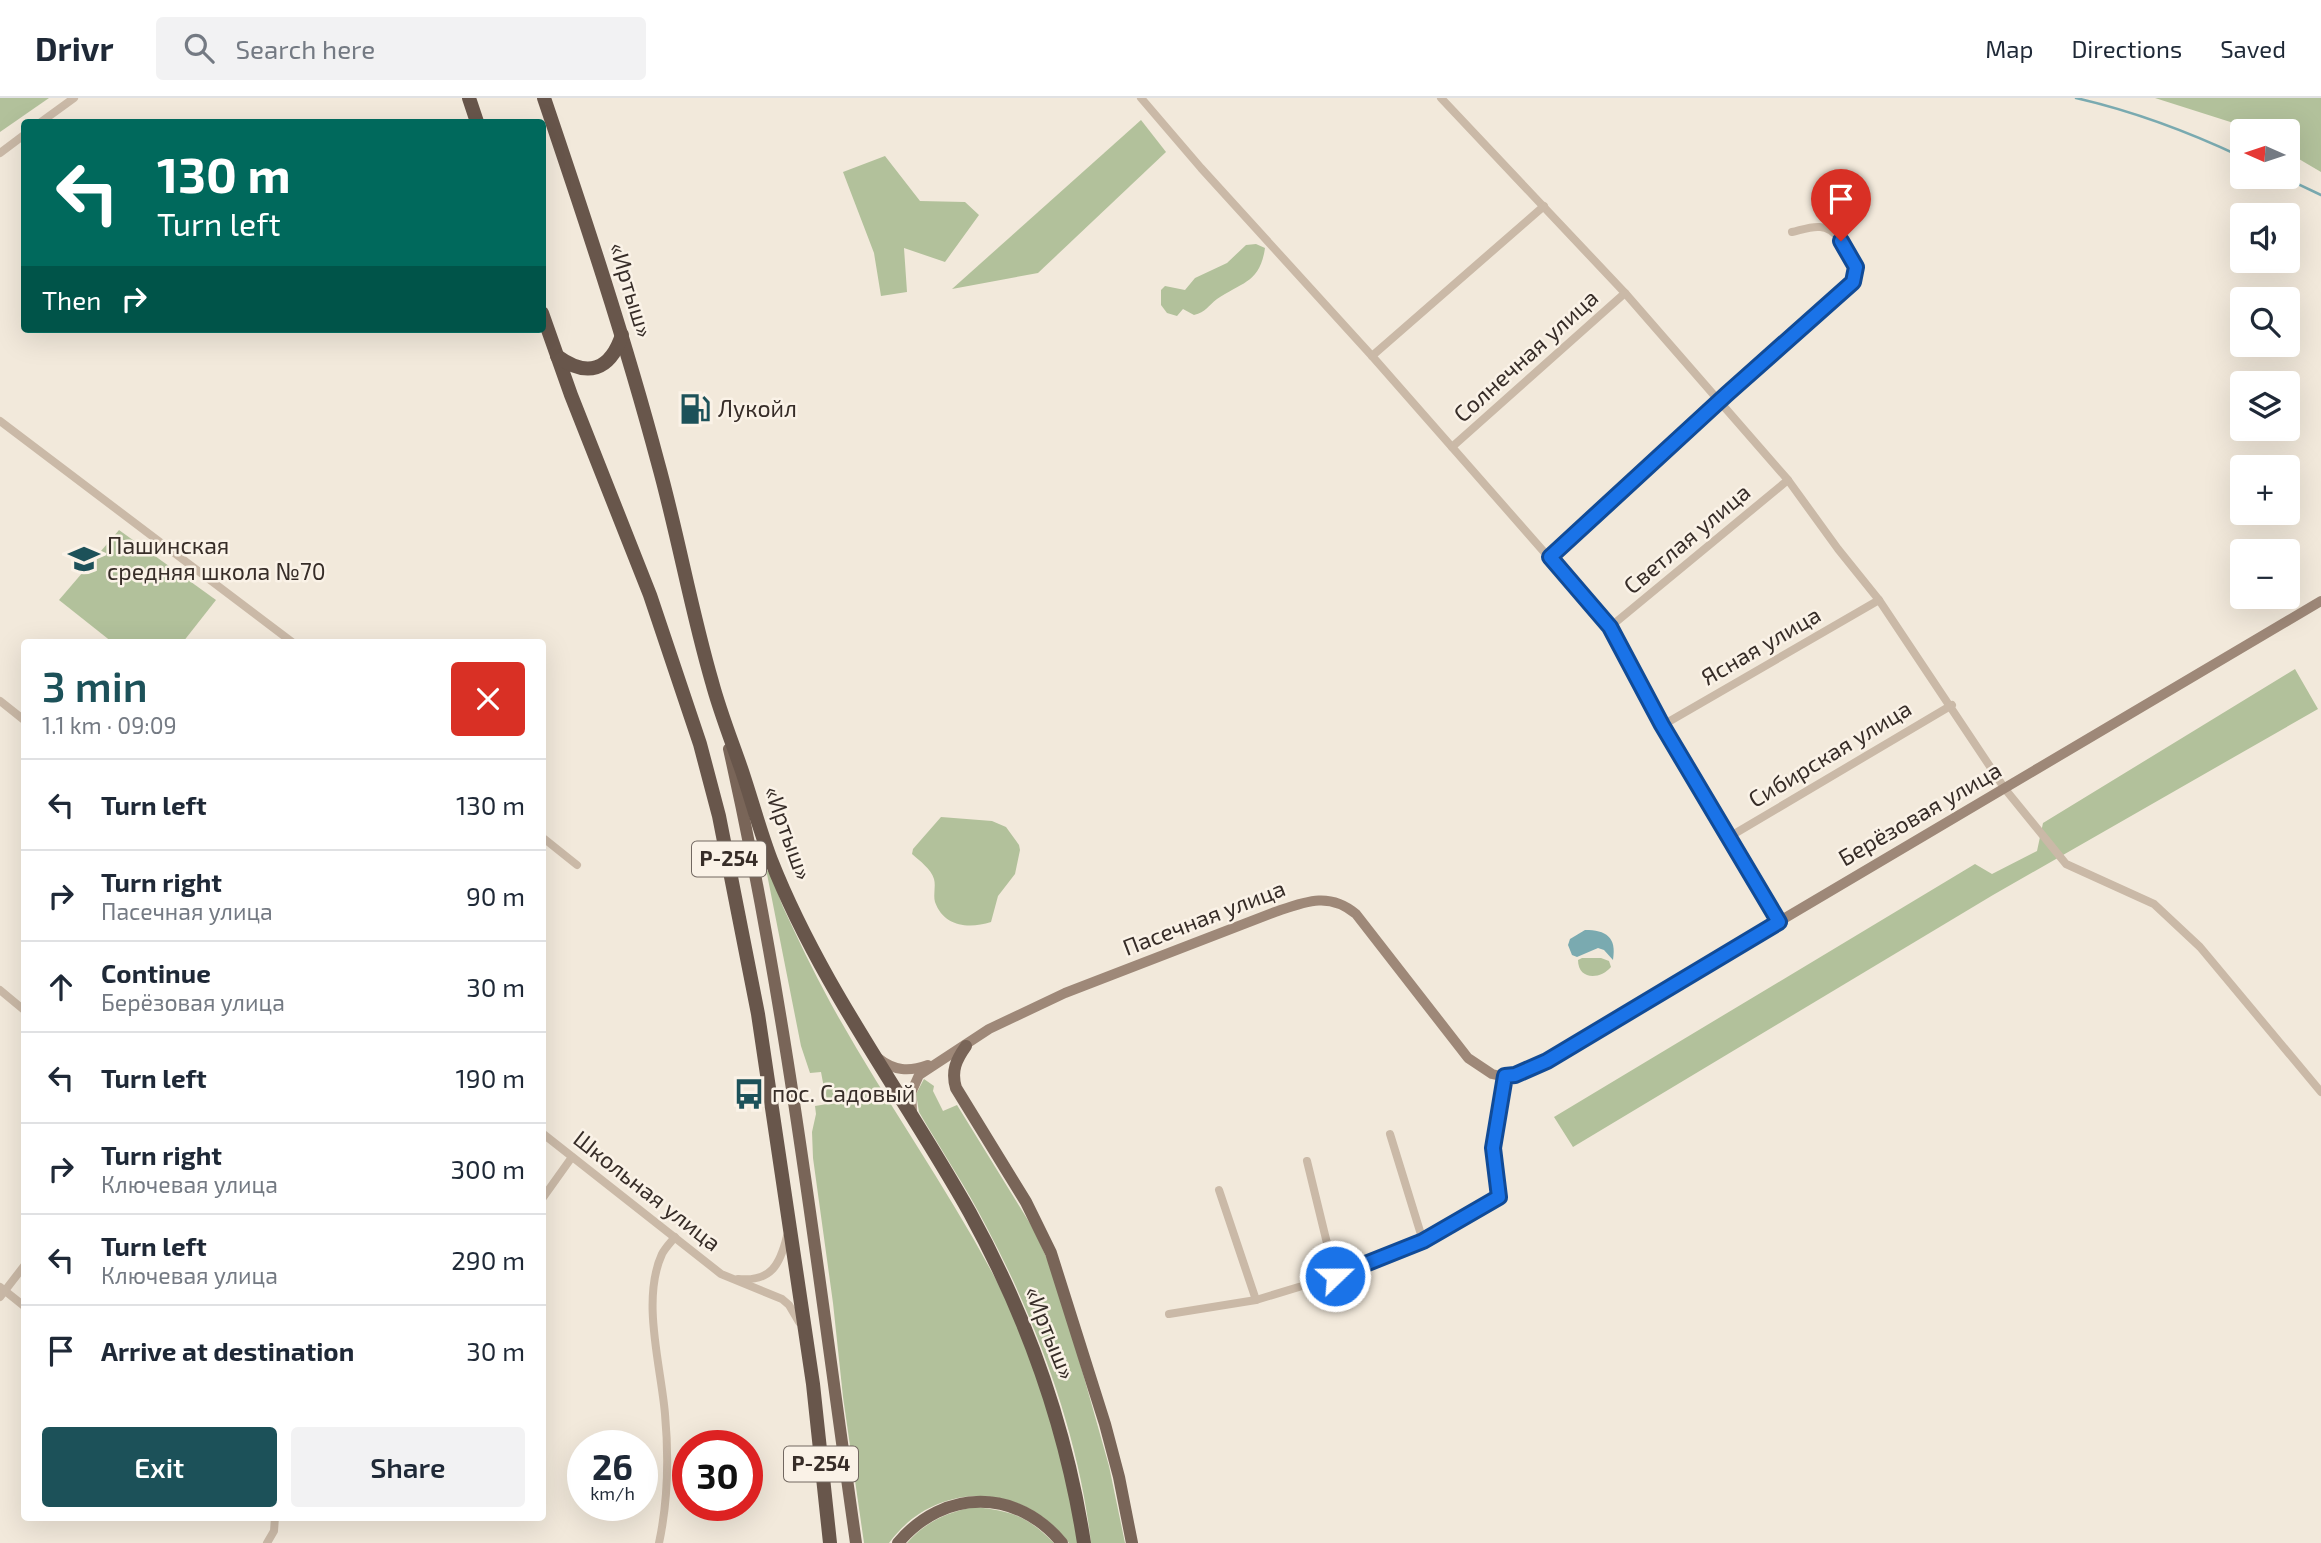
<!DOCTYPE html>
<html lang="en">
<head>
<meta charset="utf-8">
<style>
  body { margin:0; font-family:"Exo 2",sans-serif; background:#f2f2f3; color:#1f2937; height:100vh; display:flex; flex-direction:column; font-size:26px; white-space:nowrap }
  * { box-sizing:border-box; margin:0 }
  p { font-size:23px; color:#747a83 }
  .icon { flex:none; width:38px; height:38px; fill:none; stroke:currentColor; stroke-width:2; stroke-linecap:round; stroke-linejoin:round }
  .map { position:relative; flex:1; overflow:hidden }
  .drawer { position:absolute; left:21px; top:541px; width:525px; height:882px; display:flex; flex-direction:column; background:#fff; border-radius:7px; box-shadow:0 7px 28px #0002 }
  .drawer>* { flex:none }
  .top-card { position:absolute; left:21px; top:21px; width:525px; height:214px; border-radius:7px; box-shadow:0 7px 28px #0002; background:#00695c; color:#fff; overflow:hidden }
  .needle { width:46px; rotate:273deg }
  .tools { position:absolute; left:2230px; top:21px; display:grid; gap:14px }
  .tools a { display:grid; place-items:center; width:70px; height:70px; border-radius:7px; background:#fff; box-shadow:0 7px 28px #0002; font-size:35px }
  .speed { position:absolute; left:567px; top:1332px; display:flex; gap:14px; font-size:35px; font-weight:700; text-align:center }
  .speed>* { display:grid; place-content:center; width:91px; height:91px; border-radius:50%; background:#fff; box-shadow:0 7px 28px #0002; line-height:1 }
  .speed small { font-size:18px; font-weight:400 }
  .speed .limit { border:10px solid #d22; background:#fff; color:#111 }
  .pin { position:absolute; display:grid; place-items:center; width:60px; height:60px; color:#fff; margin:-72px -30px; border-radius:50% 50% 50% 0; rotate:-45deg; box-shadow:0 0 7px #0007 }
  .pin .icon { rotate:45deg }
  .me { position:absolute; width:77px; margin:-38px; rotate:68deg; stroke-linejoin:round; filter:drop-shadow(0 0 5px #0008) }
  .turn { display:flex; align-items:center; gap:24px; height:147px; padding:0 21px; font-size:32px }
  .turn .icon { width:91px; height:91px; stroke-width:2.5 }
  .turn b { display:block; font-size:49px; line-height:60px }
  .then { display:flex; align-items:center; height:66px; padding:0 21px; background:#0003; gap:14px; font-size:26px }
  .round { display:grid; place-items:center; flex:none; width:74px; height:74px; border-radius:7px; background:#f2f2f3 }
  .summary { display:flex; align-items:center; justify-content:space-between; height:119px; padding:0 21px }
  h1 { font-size:42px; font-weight:600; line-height:52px; color:#1c5159 }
  .primary-button { display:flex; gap:14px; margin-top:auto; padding:14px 21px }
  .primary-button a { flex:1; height:80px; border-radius:7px; background:#1c5159; color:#fff; font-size:28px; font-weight:600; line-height:80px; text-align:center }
  .primary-button a+a { background:#f2f2f3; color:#1f2937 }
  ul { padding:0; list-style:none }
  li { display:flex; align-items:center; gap:21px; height:91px; padding:0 21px; border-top:2px solid #e0e1e3 }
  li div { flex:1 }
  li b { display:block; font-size:26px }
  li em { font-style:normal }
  header { display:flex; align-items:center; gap:42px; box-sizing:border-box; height:98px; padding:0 35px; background:#fff; border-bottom:2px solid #e0e1e3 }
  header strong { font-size:33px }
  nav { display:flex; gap:38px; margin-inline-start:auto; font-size:24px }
  .search { width:490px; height:63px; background:#f2f2f3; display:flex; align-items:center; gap:18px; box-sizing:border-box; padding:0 24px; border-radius:7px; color:#747a83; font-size:26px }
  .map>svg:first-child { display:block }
</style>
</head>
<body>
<header>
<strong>Drivr</strong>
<div class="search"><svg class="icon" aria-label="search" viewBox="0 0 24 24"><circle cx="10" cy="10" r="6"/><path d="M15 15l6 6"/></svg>Search here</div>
<nav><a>Map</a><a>Directions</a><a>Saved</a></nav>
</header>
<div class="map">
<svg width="2321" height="1445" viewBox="0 0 2321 1445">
  <rect width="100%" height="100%" fill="#f2e9db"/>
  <!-- green -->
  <g fill="#b2c19b">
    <path d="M 0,0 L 49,0 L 0,34 Z"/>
    <path d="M 2155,0 L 2321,0 L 2321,74 L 2287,54 L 2287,33 L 2252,33 L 2243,28 Z"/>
    <path d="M 1141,22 L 1166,54 L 1038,175 L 952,191 Z"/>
    <path d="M 885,58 L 920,103 L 965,104 L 979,117 L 945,164 L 904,150 L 907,194 L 881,198 L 874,155 L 843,74 Z"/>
    <path d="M 1256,146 L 1265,150 C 1260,185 1242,184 1217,201 C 1208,208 1206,214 1194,217 L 1183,211 L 1177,218 L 1167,215 L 1161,207 L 1161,192 L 1165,188 L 1185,192 L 1195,180 L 1227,165 L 1246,147 Z"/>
    <path d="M 119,432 L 216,502 L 183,544 L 112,544 L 59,502 Z"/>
    <path d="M 2295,571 L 2318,611 L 1993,797 L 1573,1049 L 1554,1019 L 1975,766 L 1992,776 L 2037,753 L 2043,725 Z"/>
    <path d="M 941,719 L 992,723 L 1006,729 L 1019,747 L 1020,752 L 1015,776 L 998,798 L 991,824 C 969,831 944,829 935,804 C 933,797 936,788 934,781 C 931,771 920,763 912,756 L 913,751 Z"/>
    <path d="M 766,771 C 774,779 778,797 783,809 C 798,841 813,873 830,904 C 881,997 944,1084 994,1178 C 1037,1260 1063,1353 1078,1445 L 1069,1445 C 1023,1383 935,1382 889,1445 L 864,1445 L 843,1299 L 833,1205 L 813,1060 L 812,1034 L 816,1016 L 815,1008 L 827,1006 L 821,974 L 810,975 L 801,948 Z"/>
    <path d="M 1582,860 L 1601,860 L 1609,863 L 1611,869 C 1600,882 1578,882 1578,862 Z"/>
    <path d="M 924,981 L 934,988 L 933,993 L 943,1013 L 957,1007 L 1034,1132 L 1048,1163 L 1067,1219 L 1109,1368 L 1125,1445 L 1091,1445 C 1079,1337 1037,1224 986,1128 C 966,1089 941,1052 919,1014 L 916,996 Z"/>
    <path d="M 974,1409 C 1012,1413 1027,1418 1054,1445 L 907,1445 C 925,1424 948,1414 974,1409 Z"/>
  </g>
  <!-- water -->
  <path fill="#7aaab0" d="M 1585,832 C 1606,832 1617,839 1613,862 L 1604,852 L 1598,850 L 1577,859 L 1572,857 L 1568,847 L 1570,841 Z"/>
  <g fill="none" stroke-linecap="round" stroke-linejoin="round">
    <!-- stream -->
    <g stroke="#7aaab0" stroke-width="2.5">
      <path d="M 2076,0 C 2133,13 2189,34 2242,59"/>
      <path d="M 2283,79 L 2321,97"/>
    </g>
    <!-- minor -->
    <g stroke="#cab9a7" stroke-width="8">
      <path d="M 1141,0 L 1201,70 L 1372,258 L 1610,529 L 1663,627 L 1778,823"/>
      <path d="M 1441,0 L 1625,195 L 1788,382 L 1838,451 L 1879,502 L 2005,691 L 2066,766 L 2154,806 L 2200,849 L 2321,994"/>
      <path d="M 41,24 L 74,0"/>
      <path d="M 0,55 L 24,37"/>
      <path d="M 1372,258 L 1544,108"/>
      <path d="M 0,323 L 292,544"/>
      <path d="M 1452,349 L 1625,195"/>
      <path d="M 1550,459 L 1853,184 L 1856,169 C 1849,156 1837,129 1820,129 C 1811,128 1801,132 1792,134"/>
      <path d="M 1610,529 L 1788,382"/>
      <path d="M 0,603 L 24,622"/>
      <path d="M 1663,627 L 1879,502"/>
      <path d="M 542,739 L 577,767"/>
      <path d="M 1729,739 L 1952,607"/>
      <path d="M 0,892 L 24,912"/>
      <path d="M 542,1035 L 721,1176 L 782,1201 L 789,1207 L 799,1224"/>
      <path d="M 1390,1036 L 1423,1143"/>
      <path d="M 1307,1063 L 1335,1178"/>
      <path d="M 1219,1092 L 1256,1202"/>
      <path d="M 542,1101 L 572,1059"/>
      <path d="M 738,1181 C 771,1184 780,1167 787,1138"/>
      <path d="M 0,1189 L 24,1208"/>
      <path d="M 0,1199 L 24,1168"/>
      <path d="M 1169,1216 L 1256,1202 L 1335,1178 L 1423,1143 L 1499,1099 L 1493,1050 L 1505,979"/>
      <path d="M 267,1445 L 274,1433 L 275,1419"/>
      <path d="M 659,1445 C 668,1403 669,1360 665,1316 C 661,1268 641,1202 662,1156 C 665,1150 670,1145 675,1139"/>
    </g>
    <!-- secondary -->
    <g stroke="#9e8878" stroke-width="10">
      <path d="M 878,960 C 894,973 909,974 928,967"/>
      <path d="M 912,1013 L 911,995 L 919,977 L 989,931 L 1065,895 L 1275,814 C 1304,804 1329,793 1356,816 L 1468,960 L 1492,976 L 1505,979 L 1515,977 L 1547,963 L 1692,875 L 2321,503"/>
    </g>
    <!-- primary -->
    <g stroke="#796558" stroke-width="12">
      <path d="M 729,651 C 788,913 818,1179 856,1445"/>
      <path d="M 966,948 C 956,962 951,973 956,990 L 1026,1104 L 1051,1155 L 1105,1326 L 1119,1379 L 1132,1445"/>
      <path d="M 898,1445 C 944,1390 1017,1390 1062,1445"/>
    </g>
    <!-- trunk -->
    <g stroke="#68564b" stroke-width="14">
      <path d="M 469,0 L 477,24"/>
      <path d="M 544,0 C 585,121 625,241 658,365 C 678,437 691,512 712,584 C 720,614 732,644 742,673 C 752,703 760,733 771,762 C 821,889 904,997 970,1115 C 1027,1219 1066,1328 1084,1445"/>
      <path d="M 542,215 L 571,297 L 650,497 L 700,646 L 719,718 L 758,916 L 813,1286 L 830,1445"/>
      <path d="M 557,258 C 587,280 610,273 622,237"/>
    </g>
  </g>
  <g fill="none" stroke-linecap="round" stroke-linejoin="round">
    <defs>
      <path id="route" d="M 1335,1178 L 1423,1143 L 1499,1099 L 1493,1050 L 1505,978 L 1515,977 L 1547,963 L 1779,824 L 1662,627 L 1610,529 L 1550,459 L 1727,296 L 1853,184 L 1856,169 L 1841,143"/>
    </defs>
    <!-- route casing -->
    <use href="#route" stroke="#114b97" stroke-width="18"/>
    <!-- route -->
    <use href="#route" stroke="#1a73e8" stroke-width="12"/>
  </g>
  <!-- icons -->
  <defs>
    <symbol id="fuel-bare" viewBox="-9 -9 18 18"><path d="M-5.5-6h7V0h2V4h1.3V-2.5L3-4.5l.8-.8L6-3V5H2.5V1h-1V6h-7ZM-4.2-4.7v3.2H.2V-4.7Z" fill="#1c5159" stroke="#faf2e7" stroke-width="2.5" paint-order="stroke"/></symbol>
    <symbol id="school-bare" viewBox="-9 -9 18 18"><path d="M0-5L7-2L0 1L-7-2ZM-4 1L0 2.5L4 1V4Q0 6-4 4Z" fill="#1c5159" stroke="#faf2e7" stroke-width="2.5" paint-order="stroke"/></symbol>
    <symbol id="bus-bare" viewBox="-9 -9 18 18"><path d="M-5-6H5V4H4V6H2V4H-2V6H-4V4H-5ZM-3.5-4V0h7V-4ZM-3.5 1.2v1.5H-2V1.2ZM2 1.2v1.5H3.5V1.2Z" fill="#1c5159" stroke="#faf2e7" stroke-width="2.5" paint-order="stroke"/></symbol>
  </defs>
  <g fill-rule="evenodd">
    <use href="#fuel-bare" x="673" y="289" width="44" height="44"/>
    <use href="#school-bare" x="62" y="439" width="44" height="44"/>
    <use href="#bus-bare" x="727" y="974" width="44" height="44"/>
  </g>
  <g text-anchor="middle" stroke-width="5" stroke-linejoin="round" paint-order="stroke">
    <!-- shield labels -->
    <g fill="#faf2e7" stroke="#726861" stroke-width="2">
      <rect x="692" y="743.5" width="74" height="35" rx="5"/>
      <rect x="784" y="1348.5" width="74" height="35" rx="5"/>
    </g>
    <g font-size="21" font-weight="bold" fill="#372d28">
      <text x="729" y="768">Р-254</text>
      <text x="821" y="1373">Р-254</text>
    </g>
    <!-- street labels -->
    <g font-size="23" fill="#372d28" stroke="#faf2e7">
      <text transform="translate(631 192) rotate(73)" y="8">«Иртыш»</text>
      <text transform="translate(1526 258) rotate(-42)" y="8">Солнечная улица</text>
      <text transform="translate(1687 441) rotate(-40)" y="8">Светлая улица</text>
      <text transform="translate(1761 548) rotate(-30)" y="8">Ясная улица</text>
      <text transform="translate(1830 656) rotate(-31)" y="8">Сибирская улица</text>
      <text transform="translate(1920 716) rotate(-30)" y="8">Берёзовая улица</text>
      <text transform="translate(788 735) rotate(70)" y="8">«Иртыш»</text>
      <text transform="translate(1204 820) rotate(-21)" y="8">Пасечная улица</text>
      <text transform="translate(647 1093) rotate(38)" y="8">Школьная улица</text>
      <text transform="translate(1050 1235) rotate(68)" y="8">«Иртыш»</text>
    </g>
    <!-- poi labels -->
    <g font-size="23" fill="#372d28" stroke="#faf2e7" text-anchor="start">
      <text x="718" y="319">Лукойл</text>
      <text x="107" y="456">Пашинская<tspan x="107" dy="26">средняя школа №70</tspan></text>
      <text x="772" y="1004">пос. Садовый</text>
    </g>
  </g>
</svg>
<div class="tools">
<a><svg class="needle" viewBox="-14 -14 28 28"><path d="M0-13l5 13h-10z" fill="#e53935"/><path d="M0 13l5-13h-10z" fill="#747a83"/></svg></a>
<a><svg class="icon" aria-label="sound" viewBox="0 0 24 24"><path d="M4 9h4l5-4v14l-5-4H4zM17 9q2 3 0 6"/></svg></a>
<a><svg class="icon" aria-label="search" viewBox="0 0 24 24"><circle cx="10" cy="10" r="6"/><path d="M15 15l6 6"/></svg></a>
<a><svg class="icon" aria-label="layers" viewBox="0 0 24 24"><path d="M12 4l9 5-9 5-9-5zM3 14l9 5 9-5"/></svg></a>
<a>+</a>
<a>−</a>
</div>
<div class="speed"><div>26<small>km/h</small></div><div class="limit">30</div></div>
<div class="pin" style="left:1841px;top:143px;background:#d93025"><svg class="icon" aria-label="arrive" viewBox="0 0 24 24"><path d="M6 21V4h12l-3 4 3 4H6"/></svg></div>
<svg class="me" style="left:1335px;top:1178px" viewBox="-20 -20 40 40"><circle r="17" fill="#1a73e8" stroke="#fff" stroke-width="3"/><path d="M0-11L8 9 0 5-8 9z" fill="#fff"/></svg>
<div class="top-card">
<div class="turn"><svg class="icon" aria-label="left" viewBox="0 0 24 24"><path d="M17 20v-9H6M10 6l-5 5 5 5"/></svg><div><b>130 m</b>Turn left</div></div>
<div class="then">Then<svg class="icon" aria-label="right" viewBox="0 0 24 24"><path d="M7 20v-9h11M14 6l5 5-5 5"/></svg></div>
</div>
<section class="drawer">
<div class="summary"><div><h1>3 min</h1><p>1.1 km · 09:09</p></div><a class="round" style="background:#d93025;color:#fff"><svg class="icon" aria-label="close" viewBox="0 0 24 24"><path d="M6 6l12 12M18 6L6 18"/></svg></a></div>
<ul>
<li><svg class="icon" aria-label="left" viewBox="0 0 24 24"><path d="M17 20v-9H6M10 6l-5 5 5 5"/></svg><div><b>Turn left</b></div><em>130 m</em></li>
<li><svg class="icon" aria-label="right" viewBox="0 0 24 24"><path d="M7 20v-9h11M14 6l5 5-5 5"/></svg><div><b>Turn right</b><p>Пасечная улица</p></div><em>90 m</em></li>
<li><svg class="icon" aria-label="ahead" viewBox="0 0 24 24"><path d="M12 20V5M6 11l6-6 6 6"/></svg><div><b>Continue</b><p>Берёзовая улица</p></div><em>30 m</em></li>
<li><svg class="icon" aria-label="left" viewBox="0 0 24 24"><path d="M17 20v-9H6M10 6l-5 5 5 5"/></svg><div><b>Turn left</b></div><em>190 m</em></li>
<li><svg class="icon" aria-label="right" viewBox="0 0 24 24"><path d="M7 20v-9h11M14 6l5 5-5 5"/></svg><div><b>Turn right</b><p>Ключевая улица</p></div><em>300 m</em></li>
<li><svg class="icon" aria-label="left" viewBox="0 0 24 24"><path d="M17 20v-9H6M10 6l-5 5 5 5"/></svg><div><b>Turn left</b><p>Ключевая улица</p></div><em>290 m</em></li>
<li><svg class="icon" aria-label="arrive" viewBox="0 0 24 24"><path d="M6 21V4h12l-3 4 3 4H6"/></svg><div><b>Arrive at destination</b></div><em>30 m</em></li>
</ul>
<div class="primary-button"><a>Exit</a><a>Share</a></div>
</section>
</div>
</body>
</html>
